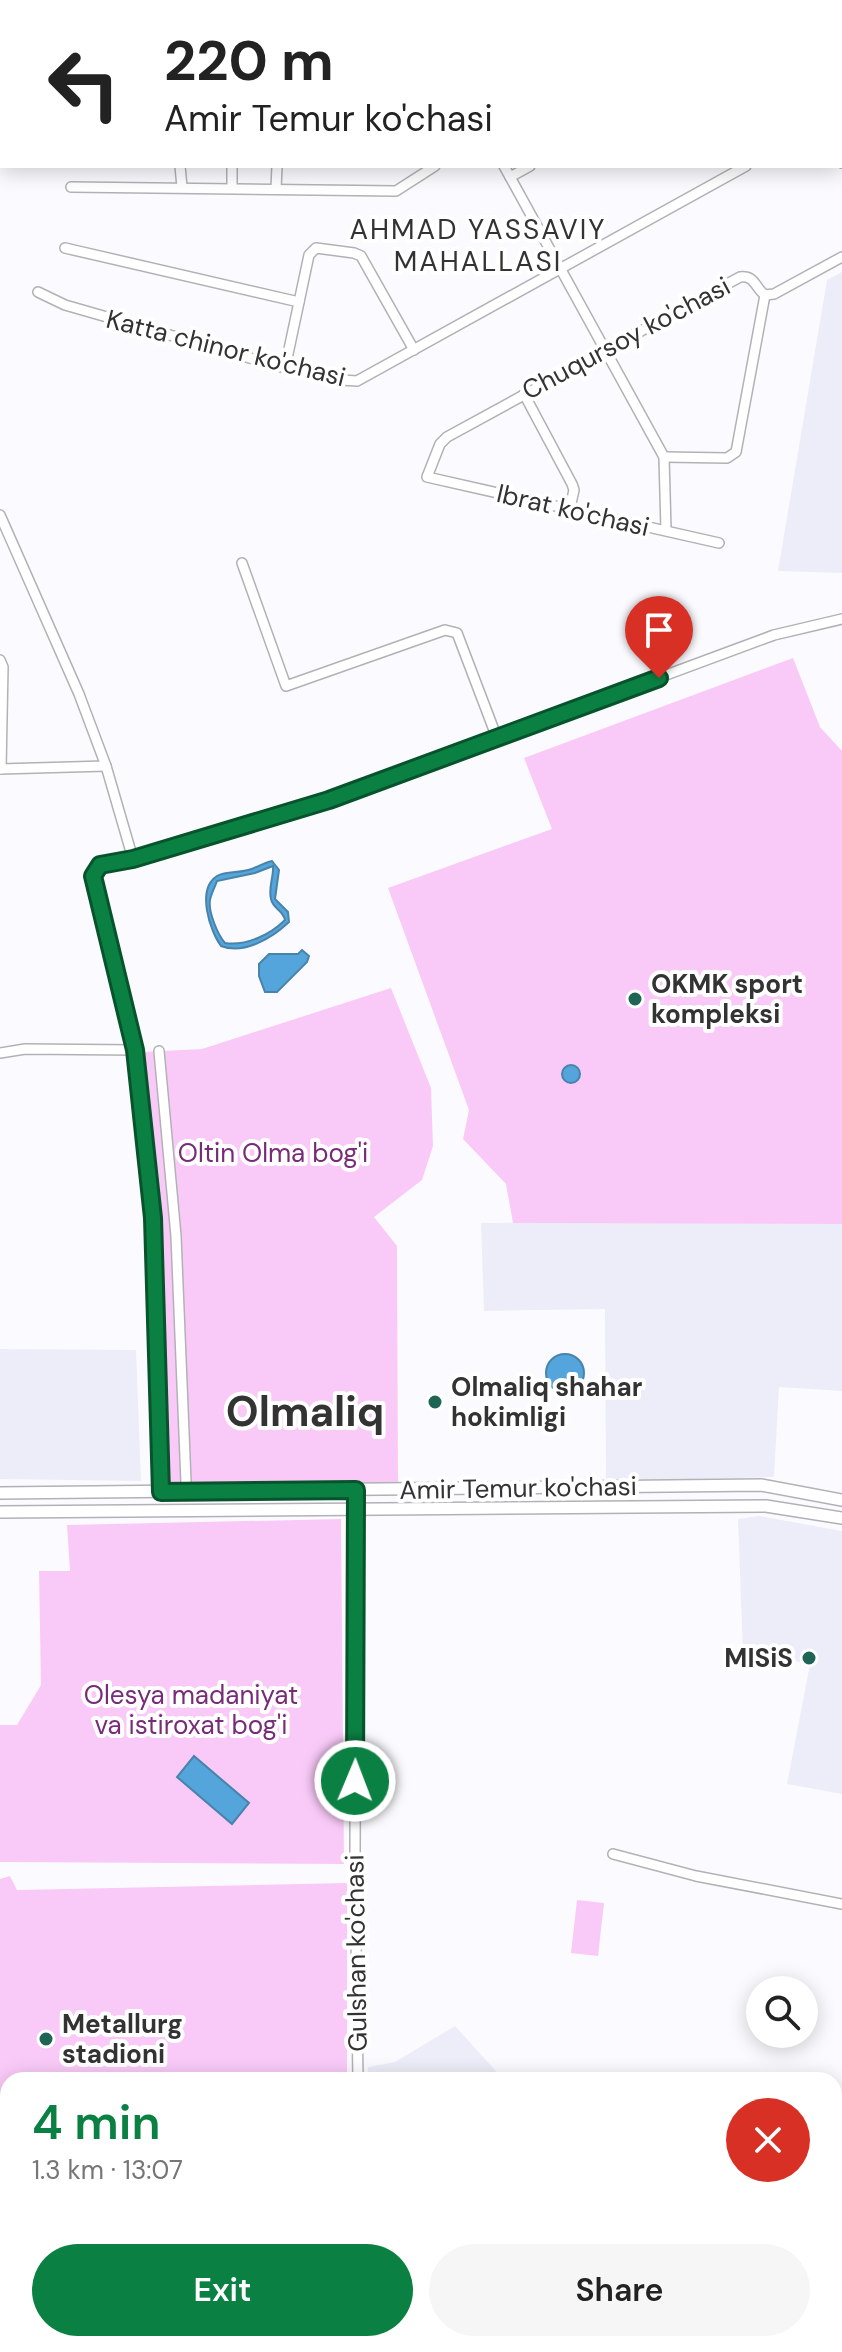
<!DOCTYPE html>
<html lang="en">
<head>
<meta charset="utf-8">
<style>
  body { margin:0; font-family:"DM Sans",sans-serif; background:#f6f6f6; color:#222; height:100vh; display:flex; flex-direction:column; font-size:30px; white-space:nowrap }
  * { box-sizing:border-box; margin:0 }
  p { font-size:26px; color:#767676 }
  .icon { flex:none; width:44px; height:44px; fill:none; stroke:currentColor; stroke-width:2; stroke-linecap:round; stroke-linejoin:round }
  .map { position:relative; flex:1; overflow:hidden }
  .details { position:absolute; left:0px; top:2072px; width:842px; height:280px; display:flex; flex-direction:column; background:#fff; border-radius:24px 24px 0 0; box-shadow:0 4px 20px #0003 }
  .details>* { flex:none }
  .top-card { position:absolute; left:0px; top:0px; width:842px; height:168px; box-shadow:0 4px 20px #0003; background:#fff; color:#222; overflow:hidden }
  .tools { position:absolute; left:746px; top:1976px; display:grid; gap:16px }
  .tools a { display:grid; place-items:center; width:72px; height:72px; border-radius:50%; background:#fff; box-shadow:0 4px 20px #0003; font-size:40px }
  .pin { position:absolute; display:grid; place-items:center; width:68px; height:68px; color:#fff; margin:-82px -34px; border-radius:50% 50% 50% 0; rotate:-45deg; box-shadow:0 0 8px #0007 }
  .pin .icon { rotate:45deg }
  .me { position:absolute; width:88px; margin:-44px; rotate:1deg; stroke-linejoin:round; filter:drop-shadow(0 0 6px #0008) }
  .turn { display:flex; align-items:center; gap:28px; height:168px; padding:0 32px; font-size:36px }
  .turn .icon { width:104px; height:104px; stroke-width:2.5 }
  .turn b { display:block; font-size:56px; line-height:68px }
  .round { display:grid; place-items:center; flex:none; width:84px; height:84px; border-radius:42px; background:#f6f6f6 }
  .overview { display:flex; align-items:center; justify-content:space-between; height:136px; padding:0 32px }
  h1 { font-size:48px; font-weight:600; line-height:60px; color:#0b8043 }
  .primary-button { display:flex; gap:16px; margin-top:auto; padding:16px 32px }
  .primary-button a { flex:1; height:92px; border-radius:48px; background:#0b8043; color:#fff; font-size:32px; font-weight:600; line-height:92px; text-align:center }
  .primary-button a+a { background:#f6f6f6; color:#222 }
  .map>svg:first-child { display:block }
</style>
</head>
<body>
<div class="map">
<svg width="842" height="2352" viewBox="0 0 842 2352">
  <rect width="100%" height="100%" fill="#fbfbff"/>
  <!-- built -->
  <g fill="#ecedf8">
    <path d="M 842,272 L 842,573 L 778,571 L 827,280 Z"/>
    <path d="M 605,1222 L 842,1224 L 842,1391 L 779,1387 L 774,1477 L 606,1481 L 605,1309 L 484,1311 L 481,1223 Z"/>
    <path d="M 0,1349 L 136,1350 L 141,1481 L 0,1479 Z"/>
    <path d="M 759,1516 L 842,1531 L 842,1794 L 787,1784 L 810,1664 L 743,1652 L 738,1519 Z"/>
    <path d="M 455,2026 L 504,2080 L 368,2080 L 368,2067 L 395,2062 Z"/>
  </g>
  <!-- green -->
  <g fill="#f9caf8">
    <path d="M 793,658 L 820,727 L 842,751 L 842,1224 L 513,1223 L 506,1184 L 463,1139 L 469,1110 L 388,888 L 552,829 L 524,758 Z"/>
    <path d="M 391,988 L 431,1088 L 433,1146 L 422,1180 L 374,1217 L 397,1246 L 398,1485 L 167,1488 L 160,1235 L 142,1052 L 202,1049 Z"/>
    <path d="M 341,1519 L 344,1864 L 0,1862 L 0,1725 L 17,1725 L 41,1685 L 39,1571 L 70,1571 L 67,1525 Z"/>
    <path d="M 10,1876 L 17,1890 L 347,1883 L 347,2080 L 8,2080 L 8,2162 L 0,2162 L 0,1879 Z"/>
    <path d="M 577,1900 L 604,1903 L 598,1956 L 571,1953 Z"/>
  </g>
  <!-- water -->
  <g fill="#53a5dc" stroke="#4983aa" stroke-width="2" fill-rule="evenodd">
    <path d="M 272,861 L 279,870 L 275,899 L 288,912 L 289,922 C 272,938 244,955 221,946 C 210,931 196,889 217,876 C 226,871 238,873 248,870 C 256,868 263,863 272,861 ZM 273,866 C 274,876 268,888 271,899 C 273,909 283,910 285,920 C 270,935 246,946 225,943 C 218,935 208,912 210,900 C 211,894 215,887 217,881 L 255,873 Z"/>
    <path d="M 302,950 L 309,956 L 307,962 L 277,992 L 265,992 L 259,976 L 259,964 L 269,954 L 298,954 Z"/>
    <circle cx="571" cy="1074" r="9"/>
    <circle cx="565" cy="1373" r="19"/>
    <path d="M 194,1756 L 249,1803 L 232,1824 L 177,1777 Z"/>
  </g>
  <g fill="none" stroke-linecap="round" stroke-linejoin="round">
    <defs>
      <g id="minor">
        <path d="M 412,0 L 413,2"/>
        <path d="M 606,0 L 607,2"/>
        <path d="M 277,2 L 279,0"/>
        <path d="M 354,2 L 357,0"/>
        <path d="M 460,2 L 464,0"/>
        <path d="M 840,114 L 842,113"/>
        <path d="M 180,166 L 182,187"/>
        <path d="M 504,166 L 664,457 L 666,530"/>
        <path d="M 510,177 L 530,166"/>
        <path d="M 71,187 L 396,191 L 435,166"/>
        <path d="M 232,188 L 232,166"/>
        <path d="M 276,189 L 277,166"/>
        <path d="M 65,248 L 299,302"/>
        <path d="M 38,292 L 65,305 L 285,368 L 326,379 L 357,381 L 746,166"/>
        <path d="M 285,368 L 309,255 L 316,248 L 354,253 L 361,256 L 414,350"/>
        <path d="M 524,394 L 572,484 L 574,490 L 570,508"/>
        <path d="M 664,457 L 727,458 L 736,452 L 765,295"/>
        <path d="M 0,515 L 79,694 L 106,766 L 133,859"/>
        <path d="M 719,543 L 427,477 L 440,444 L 447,437 L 740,277 C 755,275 755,288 765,295 L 774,294 L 842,257"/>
        <path d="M 242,563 L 286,686 L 445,630 L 457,633 L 497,738"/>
        <path d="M 0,660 L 3,667 L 1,769"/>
        <path d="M 0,769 L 106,766"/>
        <path d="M 159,1051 L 176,1236 L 186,1482"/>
        <path d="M 0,1053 L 25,1049 L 135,1050"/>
        <path d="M 356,1490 L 355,1869 L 358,2080"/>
        <path d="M 161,1492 L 153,1218 L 135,1050 L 93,876 C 98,860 118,862 133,859 L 329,800 L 774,635 L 842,619"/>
        <path d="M 613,1854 L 696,1876 L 842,1904"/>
        <path d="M 0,2220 L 8,2221"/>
        <path d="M 0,2299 L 8,2299"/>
        <path d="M 834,2304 L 842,2264"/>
        <path d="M 834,2333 L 842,2339"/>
        <path d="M 118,2344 L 118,2352"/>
        <path d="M 432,2352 L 434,2344"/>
        <path d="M 810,2352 L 812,2344"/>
      </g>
      <g id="major">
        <path d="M 752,0 L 754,2"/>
        <path d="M 840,158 L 842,162"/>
        <path d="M 0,1493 L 761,1485 L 842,1500"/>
        <path d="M 0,1512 L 766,1506 L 842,1518"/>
      </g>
    </defs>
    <!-- minor casing -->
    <use href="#minor" stroke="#b2b2b6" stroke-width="12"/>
    <!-- major casing -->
    <use href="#major" stroke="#b2b2b6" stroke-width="14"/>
    <!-- minor -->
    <use href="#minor" stroke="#fff" stroke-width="9"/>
    <!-- major -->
    <use href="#major" stroke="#fff" stroke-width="11"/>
  </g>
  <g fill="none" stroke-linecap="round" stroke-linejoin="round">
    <defs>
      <path id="route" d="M 355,1781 L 356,1490 L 161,1492 L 153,1218 L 135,1050 L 93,876 L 100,865 L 133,859 L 329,800 L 659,678"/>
    </defs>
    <!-- route casing -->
    <use href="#route" stroke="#07532c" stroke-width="20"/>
    <!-- route -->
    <use href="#route" stroke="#0b8043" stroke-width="14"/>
  </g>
  <!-- markers -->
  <g fill="#1f6455" stroke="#fff" stroke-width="3">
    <circle cx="635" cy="999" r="8"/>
    <circle cx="435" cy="1402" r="8"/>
    <circle cx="809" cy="1658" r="8"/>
    <circle cx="46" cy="2039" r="8"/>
  </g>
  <g text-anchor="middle" stroke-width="8" stroke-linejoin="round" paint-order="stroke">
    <!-- street labels -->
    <g font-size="26" fill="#333334" stroke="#fff">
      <text transform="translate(626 338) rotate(-28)" y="9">Chuqursoy ko'chasi</text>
      <text transform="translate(226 348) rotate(14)" y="9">Katta chinor ko'chasi</text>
      <text transform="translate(573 510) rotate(13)" y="9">Ibrat ko'chasi</text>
      <text transform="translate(518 1488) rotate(-1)" y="9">Amir Temur ko'chasi</text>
      <text transform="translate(356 1953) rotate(-91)" y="9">Gulshan ko'chasi</text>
    </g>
    <!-- poi labels -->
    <g font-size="26" font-weight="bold" fill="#333334" stroke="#fff" text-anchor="start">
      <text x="651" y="993">OKMK sport<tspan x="651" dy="30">kompleksi</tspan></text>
      <text x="451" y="1396">Olmaliq shahar<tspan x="451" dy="30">hokimligi</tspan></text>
      <text x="793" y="1667" text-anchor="end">MISiS</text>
      <text x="62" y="2033">Metallurg<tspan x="62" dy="30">stadioni</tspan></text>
    </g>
    <!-- park labels -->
    <g font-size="26" fill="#772b79" stroke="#fff">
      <text x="273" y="1162">Oltin Olma bog'i</text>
      <text x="191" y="1704">Olesya madaniyat<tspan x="191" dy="30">va istiroxat bog'i</tspan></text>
    </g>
    <!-- neighbourhood labels -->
    <g font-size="28" letter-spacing="2" fill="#333334" stroke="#fff">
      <text x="478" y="239">AHMAD YASSAVIY<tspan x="478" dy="32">MAHALLASI</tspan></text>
    </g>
    <!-- town labels -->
    <g font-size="42" font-weight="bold" fill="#333334" stroke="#fff">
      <text x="305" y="1426">Olmaliq</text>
    </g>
  </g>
</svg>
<div class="tools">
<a><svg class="icon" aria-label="search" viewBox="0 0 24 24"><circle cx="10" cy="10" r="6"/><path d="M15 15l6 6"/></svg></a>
</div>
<div class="pin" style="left:659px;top:678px;background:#d93025"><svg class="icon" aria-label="arrive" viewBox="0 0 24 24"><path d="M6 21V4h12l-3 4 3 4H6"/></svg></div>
<svg class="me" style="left:355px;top:1781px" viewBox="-20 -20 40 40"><circle r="17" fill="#0b8043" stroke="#fff" stroke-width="3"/><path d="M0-11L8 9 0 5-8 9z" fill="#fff"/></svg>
<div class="top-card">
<div class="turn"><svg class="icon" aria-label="left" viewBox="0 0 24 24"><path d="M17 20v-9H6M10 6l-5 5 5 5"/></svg><div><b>220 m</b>Amir Temur ko'chasi</div></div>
</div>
<section class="details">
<div class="overview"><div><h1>4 min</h1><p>1.3 km · 13:07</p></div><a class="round" style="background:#d93025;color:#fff"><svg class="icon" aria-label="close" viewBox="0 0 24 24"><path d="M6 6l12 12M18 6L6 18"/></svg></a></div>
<div class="primary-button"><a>Exit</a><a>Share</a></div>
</section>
</div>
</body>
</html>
